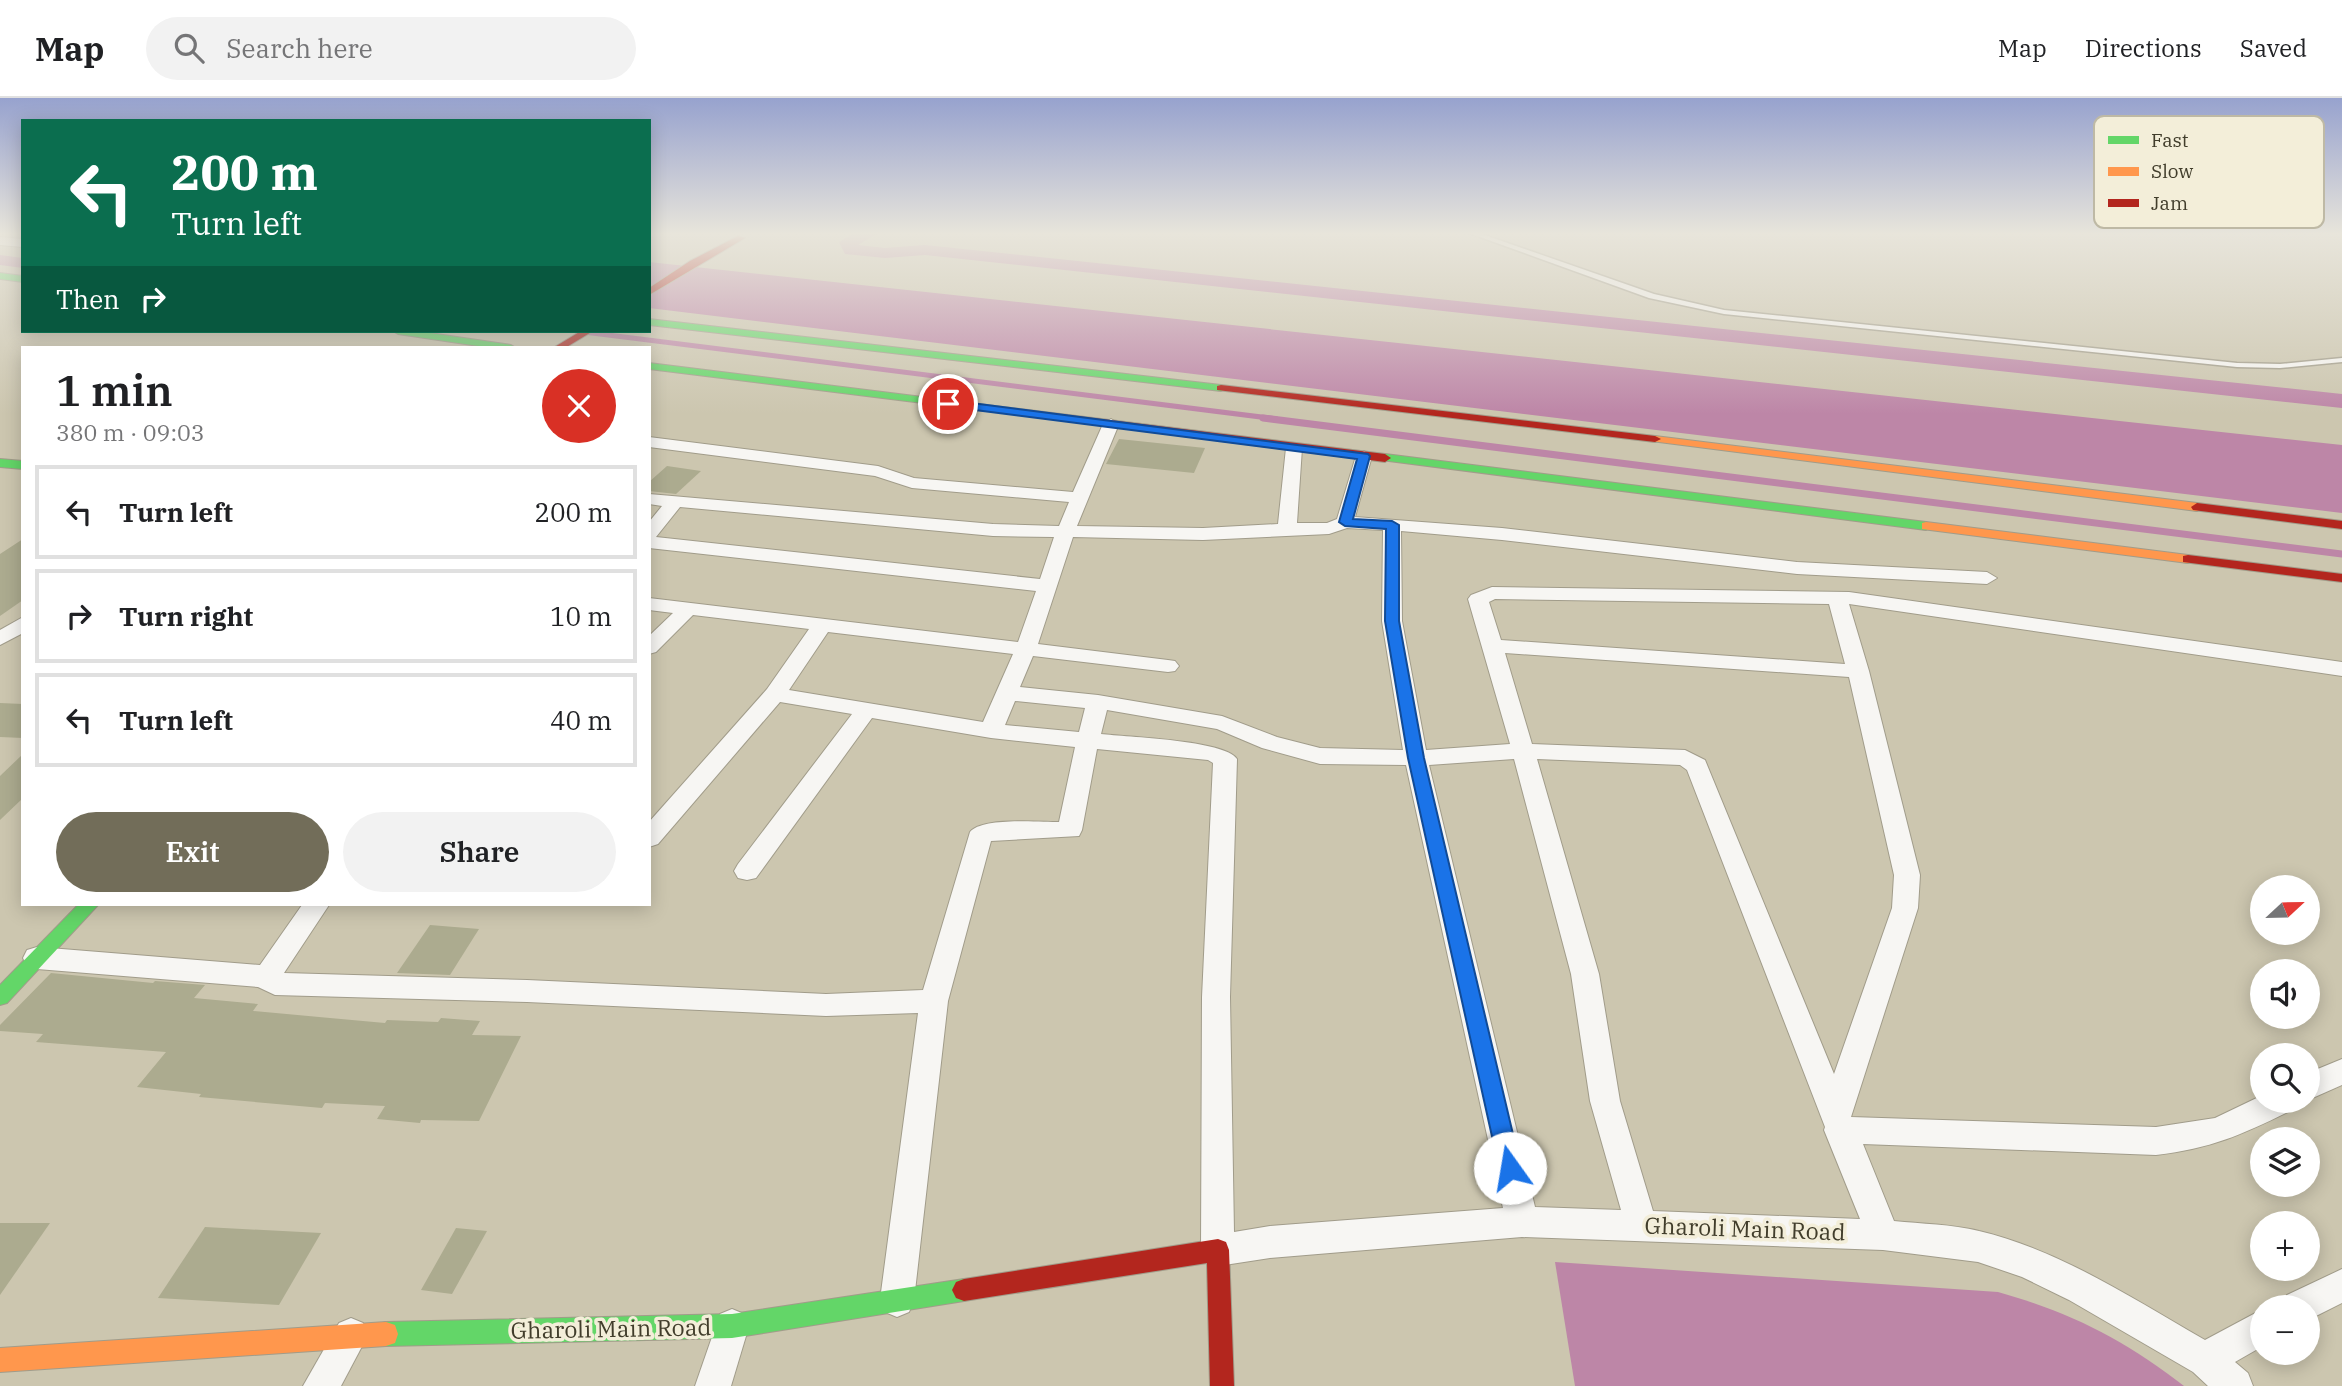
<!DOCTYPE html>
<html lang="en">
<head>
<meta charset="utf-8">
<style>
  body { margin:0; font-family:"IBM Plex Serif",serif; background:#f2f2f2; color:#202124; height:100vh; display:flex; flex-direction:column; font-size:26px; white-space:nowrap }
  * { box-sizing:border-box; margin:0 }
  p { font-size:23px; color:#757577 }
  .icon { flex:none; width:38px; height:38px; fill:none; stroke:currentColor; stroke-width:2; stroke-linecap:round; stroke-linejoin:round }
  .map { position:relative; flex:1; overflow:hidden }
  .panel { position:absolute; left:21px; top:248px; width:630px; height:560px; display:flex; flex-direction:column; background:#fff; border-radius:0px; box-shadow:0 4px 18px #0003 }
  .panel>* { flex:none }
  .banner { position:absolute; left:21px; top:21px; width:630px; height:214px; border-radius:0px; box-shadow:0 4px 18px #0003; background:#0b6e4f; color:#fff; overflow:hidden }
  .needle { width:46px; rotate:68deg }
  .tools { position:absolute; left:2250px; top:777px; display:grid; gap:14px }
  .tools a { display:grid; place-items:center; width:70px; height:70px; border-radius:50%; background:#fff; box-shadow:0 4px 18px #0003; font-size:35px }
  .pin { position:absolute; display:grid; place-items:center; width:60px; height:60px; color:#fff; margin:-30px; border:4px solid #fff; border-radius:50%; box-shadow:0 2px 7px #0007 }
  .me { position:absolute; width:77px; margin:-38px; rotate:347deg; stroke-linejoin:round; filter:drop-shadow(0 0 5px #0008) }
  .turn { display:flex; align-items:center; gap:24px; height:147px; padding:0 35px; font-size:32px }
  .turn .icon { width:91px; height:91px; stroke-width:2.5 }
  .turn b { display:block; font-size:49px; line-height:60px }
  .then { display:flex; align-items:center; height:66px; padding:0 35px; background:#0003; gap:14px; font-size:26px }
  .round { display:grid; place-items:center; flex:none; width:74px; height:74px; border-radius:37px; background:#f2f2f2 }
  .head { display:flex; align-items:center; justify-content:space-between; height:119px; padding:0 35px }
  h1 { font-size:42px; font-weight:600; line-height:52px }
  .primary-button { display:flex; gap:14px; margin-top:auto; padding:14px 35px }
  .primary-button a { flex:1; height:80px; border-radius:42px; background:#726d59; color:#fff; font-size:28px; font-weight:600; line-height:80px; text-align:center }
  .primary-button a+a { background:#f2f2f2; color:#202124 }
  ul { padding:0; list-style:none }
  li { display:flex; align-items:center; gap:21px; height:94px; margin:0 14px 10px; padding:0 21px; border:4px solid #e0e0e0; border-radius:0px }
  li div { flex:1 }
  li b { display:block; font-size:26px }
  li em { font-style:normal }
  header { display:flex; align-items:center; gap:42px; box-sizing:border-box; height:98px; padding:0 35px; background:#fff; border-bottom:2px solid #e0e0e0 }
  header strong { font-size:33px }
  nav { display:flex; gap:38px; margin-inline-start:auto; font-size:24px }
  .search { width:490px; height:63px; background:#f2f2f2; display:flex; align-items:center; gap:18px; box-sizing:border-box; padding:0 24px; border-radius:38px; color:#757577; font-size:26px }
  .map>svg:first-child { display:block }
</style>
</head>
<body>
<header>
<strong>Map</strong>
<div class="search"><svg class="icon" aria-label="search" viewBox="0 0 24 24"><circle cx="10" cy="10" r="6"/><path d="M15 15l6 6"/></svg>Search here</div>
<nav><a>Map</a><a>Directions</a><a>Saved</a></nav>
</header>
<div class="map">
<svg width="2342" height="1288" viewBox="0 0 2342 1288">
  <rect width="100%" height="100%" fill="#ccc6af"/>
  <!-- water -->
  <g fill="#bd86a7">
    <path d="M 649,164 L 2342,347 L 2342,415 L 649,210 Z"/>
    <path d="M 1555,1164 L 1998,1194 C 2070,1214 2125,1242 2184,1288 L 1575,1288 Z"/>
  </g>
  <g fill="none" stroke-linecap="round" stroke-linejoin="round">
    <!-- stream-far1 -->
    <path stroke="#bd86a7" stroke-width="5" d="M 576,233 L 1277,321"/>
    <!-- stream -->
    <path stroke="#bd86a7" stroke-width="7" d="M 1263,320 L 2342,456"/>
    <!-- canal -->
    <g fill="#bd86a7" fill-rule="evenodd">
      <path d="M 854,135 L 878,135 L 858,147 L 885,150 L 925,147 L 2342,296 L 2342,310 L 925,157 L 885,160 L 845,156 L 839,144 Z"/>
      <path d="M 0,157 L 23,160 L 23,170 L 0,167 Z"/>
    </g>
  </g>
  <!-- building -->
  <g fill="#acab8f">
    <path d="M 1119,341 L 1205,350 L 1194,375 L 1106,366 Z"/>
    <path d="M 667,368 L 701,373 L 676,396 L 649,393 L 649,384 Z"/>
    <path d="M 23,441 L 23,502 L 0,518 L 0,456 Z"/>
    <path d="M 0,605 L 23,606 L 23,640 L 0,639 Z"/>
    <path d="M 23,656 L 23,700 L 0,722 L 0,678 Z"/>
    <path d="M 430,827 L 479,831 L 450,877 L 397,875 Z"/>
    <path d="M 51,875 L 153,885 L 155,883 L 205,887 L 194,900 L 258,906 L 253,913 L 385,925 L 387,922 L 438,924 L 441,920 L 480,923 L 472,937 L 521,938 L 479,1023 L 421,1022 L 420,1025 L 377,1021 L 385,1008 L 325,1005 L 322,1010 L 199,999 L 201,996 L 137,989 L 166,954 L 36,944 L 43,936 L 0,933 L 0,927 Z"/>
    <path d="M 0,1125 L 50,1125 L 0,1197 Z"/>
    <path d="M 205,1129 L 321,1135 L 279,1207 L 158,1200 Z"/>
    <path d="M 456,1130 L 487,1133 L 452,1196 L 421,1192 Z"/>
  </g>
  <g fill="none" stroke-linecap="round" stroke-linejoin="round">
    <defs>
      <path id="lane" d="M 1469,135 L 1479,135 L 1654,196 L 1724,212 L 2237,265 L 2280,266 L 2342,260 L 2342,264 L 2280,270 L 2237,269 L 1724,216 L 1649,200 Z"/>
      <g id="street">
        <path d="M 0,139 L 23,141 L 23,149 L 0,147 Z"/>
        <path d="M 1111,321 L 1119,326 L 1077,428 L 1203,430 L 1278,426 L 1286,350 L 1294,345 L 1302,350 L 1297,425 L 1327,425 L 1337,421 L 1356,358 L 1364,353 L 1372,358 L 1355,419 L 1502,430 L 1797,464 L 1987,474 L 1997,480 L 1987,486 L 1797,476 L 1502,442 L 1401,433 L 1402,523 L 1426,652 L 1510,646 L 1468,501 L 1471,497 L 1492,489 L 1849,494 L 2342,564 L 2342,578 L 1849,506 L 1869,573 L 1920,777 L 1918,810 L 1851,1019 L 2156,1029 L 2215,1020 L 2263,997 L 2263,1003 L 2296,1003 L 2292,1012 C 2241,1037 2213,1050 2156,1057 L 1863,1046 L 1894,1123 C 1921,1126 1952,1126 1979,1133 C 2060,1152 2133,1201 2205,1242 L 2263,1211 L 2263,1248 L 2235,1264 L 2248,1275 L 2253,1288 L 2208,1288 L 2193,1274 L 2069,1202 L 2022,1179 L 1978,1164 L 1883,1152 L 1522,1139 L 1270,1160 L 1218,1168 L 1206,1163 L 1201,1152 L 1202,899 L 1213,665 L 1208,662 L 1097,651 L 1082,732 L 1079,738 L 991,743 L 948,903 L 914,1202 L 909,1214 L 897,1219 L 885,1214 L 880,1202 L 918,915 L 826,918 L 527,904 L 275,897 L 258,889 L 37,871 L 27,868 L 23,860 L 27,852 L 37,849 L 260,867 L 302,807 L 329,807 L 284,875 L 527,882 L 826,896 L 923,892 L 970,734 C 982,719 1040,724 1059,724 L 1075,649 L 991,640 L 872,620 L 756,780 L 747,782 L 738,780 L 734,773 L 738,766 L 852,616 L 780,604 L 658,746 L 649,749 L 649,724 L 767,591 L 809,531 L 693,517 L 656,554 L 649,556 L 649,538 L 673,515 L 649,512 L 649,500 L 1018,544 L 1036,493 L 649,450 L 649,424 L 662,408 L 649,406 L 649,396 L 993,426 L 1059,428 L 1069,404 L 912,390 L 875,378 L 649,349 L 649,339 L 878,368 L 914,380 L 1073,394 L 1103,326 ZM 680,409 L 993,438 L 1054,439 L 1040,481 L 656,439 ZM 1347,430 L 1383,432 L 1382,523 L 1403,652 L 1320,650 L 1277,639 L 1222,618 L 1098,597 L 1020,589 L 1033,558 L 1168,574 L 1175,573 L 1179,568 L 1175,563 L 1168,562 L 1038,546 L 1073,439 L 1203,442 L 1329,436 ZM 1495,501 L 1829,506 L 1845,566 L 1501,542 L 1489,504 ZM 828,534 L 1013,556 L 983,624 L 789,592 ZM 1505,555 L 1849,579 L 1894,777 L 1892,810 L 1834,976 L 1705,662 L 1685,652 L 1532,646 ZM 1015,603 L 1085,610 L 1079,634 L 1005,627 ZM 1107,612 L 1217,631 L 1262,650 L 1320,666 L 1406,667 L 1503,1110 L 1270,1128 L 1234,1134 L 1230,899 L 1237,661 C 1225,642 1126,639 1101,636 ZM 1514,661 L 1571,876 L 1590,1003 L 1621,1112 L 1535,1109 L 1429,667 ZM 1537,661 L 1680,667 L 1687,672 L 1825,1029 L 1824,1032 L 1860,1121 L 1653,1113 L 1620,1003 L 1599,876 Z"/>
        <path d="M 23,519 L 23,535 L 0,547 L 0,532 Z"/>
        <path d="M 2342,961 L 2342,987 L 2308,1002 L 2308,975 Z"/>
        <path d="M 2342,1171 L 2342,1205 L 2308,1222 L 2308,1209 L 2282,1209 L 2287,1197 Z"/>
        <path d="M 732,1211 L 744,1216 L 749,1228 L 731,1288 L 695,1288 L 720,1216 Z"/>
        <path d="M 351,1220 L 363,1225 L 368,1237 L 341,1288 L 303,1288 L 339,1225 Z"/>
      </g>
      <g id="fast">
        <path d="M 0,175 L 23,178 L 23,184 L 0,181 Z"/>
        <path d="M 649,221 L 1221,287 L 1226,290 L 1221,293 L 649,227 Z"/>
        <path d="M 393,233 L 416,233 L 511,247 L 516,250 L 492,250 L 398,236 Z"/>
        <path d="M 649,265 L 987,307 L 993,310 L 987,313 L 649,271 Z"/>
        <path d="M 1385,356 L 1926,424 L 1932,428 L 1926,432 L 1381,362 L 1379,360 Z"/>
        <path d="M 0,361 L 23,363 L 23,371 L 0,369 Z"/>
        <path d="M 78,807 L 98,807 L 7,905 L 0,907 L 0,887 Z"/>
        <path d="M 964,1181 L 972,1184 L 976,1192 L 972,1200 L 964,1203 L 732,1240 L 386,1248 L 377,1245 L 374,1236 L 377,1227 L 386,1224 L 732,1216 Z"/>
      </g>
      <g id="slow">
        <path d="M 1655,338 L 2197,405 L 2203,409 L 2197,413 L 1651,343 L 1651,339 Z"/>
        <path d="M 1926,424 L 2188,457 L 2195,461 L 2188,465 L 1922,431 L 1922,425 Z"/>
        <path d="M 386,1224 L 395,1227 L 398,1236 L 395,1245 L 386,1248 L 0,1274 L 0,1250 Z"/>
      </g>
      <g id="jam">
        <path d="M 738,138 L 745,140 L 649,197 L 649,190 L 690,163 Z"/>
        <path d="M 581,233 L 593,233 L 565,250 L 553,250 Z"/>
        <path d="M 1221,287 L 1655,338 L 1661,341 L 1655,344 L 1217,292 L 1217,288 Z"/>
        <path d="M 987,307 L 1385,356 L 1391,360 L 1385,364 L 983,312 L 981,310 Z"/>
        <path d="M 2197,405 L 2342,423 L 2342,431 L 2193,412 L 2191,409 Z"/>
        <path d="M 2188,457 L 2342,476 L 2342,484 L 2183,464 L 2183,458 Z"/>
        <path d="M 1218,1141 L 1226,1144 L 1229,1152 L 1234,1288 L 1210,1288 L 1207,1165 L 964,1203 L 956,1200 L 952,1192 L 956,1184 L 964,1181 Z"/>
      </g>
    </defs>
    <!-- lane casing -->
    <use href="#lane" stroke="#a19c8a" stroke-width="3"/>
    <!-- street casing -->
    <use href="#street" stroke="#a19c8a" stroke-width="2"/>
    <!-- fast casing -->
    <use href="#fast" stroke="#a19c8a" stroke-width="2"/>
    <!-- slow casing -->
    <use href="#slow" stroke="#a19c8a" stroke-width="2"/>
    <!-- jam casing -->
    <use href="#jam" stroke="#a19c8a" stroke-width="2"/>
    <!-- lane -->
    <use href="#lane" fill="#f7f6f3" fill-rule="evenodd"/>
    <!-- street -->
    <use href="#street" fill="#f7f6f3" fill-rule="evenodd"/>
    <!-- fast -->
    <use href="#fast" fill="#63d668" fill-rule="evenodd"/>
    <!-- slow -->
    <use href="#slow" fill="#ff974d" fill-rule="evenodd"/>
    <!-- jam -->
    <use href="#jam" fill="#b3261e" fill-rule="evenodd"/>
  </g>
  <!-- sky -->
  <linearGradient id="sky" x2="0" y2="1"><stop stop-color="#97a2ce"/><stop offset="0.43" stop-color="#e8e5db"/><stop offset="1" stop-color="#e8e5db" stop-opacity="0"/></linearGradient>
  <rect width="2342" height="316" fill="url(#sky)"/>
  <!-- route -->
  <path fill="#1a73e8" stroke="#114b97" stroke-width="2" d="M 948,302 L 1368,356 L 1370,358 L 1353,421 L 1392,423 L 1399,427 L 1399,523 L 1424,660 L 1521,1070 L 1517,1077 L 1510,1080 L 1502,1077 L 1499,1070 L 1408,660 L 1385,523 L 1386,431 L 1345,428 L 1339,424 L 1357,361 L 944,308 L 942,306 Z"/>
  <g text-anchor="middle" stroke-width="7" stroke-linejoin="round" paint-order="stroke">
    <!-- near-street labels -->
    <g font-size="23" fill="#413d2b" stroke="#f3eed9">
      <text transform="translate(1745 1131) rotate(2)" y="8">Gharoli Main Road</text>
      <text transform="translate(611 1231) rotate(-1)" y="8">Gharoli Main Road</text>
    </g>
  </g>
  <!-- legend -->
  <rect x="2094" y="18" width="230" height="112" rx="10" fill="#f3eed9" stroke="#beb9a5" stroke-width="2"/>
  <rect x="2108" y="38" width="31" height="8" fill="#63d668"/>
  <rect x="2108" y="69" width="31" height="9" fill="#ff974d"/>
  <rect x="2108" y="101" width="31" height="8" fill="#b3261e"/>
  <g font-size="19" fill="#413d2b">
    <text x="2151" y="49">Fast</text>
    <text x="2151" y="80">Slow</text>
    <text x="2151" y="112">Jam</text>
  </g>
</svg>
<div class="tools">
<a><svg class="needle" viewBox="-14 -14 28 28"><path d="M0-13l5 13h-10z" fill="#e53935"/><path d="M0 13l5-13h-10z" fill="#757577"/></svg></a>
<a><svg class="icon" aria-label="sound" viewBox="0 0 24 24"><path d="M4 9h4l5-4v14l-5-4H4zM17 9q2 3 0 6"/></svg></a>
<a><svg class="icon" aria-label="search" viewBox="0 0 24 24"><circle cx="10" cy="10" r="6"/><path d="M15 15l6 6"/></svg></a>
<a><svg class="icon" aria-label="layers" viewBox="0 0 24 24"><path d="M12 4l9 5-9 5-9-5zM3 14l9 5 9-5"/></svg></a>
<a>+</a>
<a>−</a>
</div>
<div class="pin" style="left:948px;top:306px;background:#d93025"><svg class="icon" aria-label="arrive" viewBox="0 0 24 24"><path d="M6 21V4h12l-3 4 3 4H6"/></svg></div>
<svg class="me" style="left:1510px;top:1070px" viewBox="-20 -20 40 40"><circle r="19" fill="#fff"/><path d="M0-13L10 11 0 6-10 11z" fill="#1a73e8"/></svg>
<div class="banner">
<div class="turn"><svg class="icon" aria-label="left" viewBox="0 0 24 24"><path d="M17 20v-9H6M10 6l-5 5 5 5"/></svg><div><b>200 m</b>Turn left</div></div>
<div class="then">Then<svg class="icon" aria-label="right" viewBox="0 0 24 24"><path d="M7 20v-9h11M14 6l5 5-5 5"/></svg></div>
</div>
<section class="panel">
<div class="head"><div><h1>1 min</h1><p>380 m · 09:03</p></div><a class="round" style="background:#d93025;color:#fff"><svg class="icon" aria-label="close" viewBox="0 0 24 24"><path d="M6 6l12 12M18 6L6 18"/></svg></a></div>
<ul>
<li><svg class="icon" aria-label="left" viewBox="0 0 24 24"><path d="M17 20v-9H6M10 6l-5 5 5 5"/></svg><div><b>Turn left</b></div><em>200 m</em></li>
<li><svg class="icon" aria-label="right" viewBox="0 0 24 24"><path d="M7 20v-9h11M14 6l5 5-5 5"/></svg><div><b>Turn right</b></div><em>10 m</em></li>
<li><svg class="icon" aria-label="left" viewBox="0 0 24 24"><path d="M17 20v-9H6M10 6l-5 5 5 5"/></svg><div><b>Turn left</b></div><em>40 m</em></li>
</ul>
<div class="primary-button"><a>Exit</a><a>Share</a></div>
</section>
</div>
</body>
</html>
